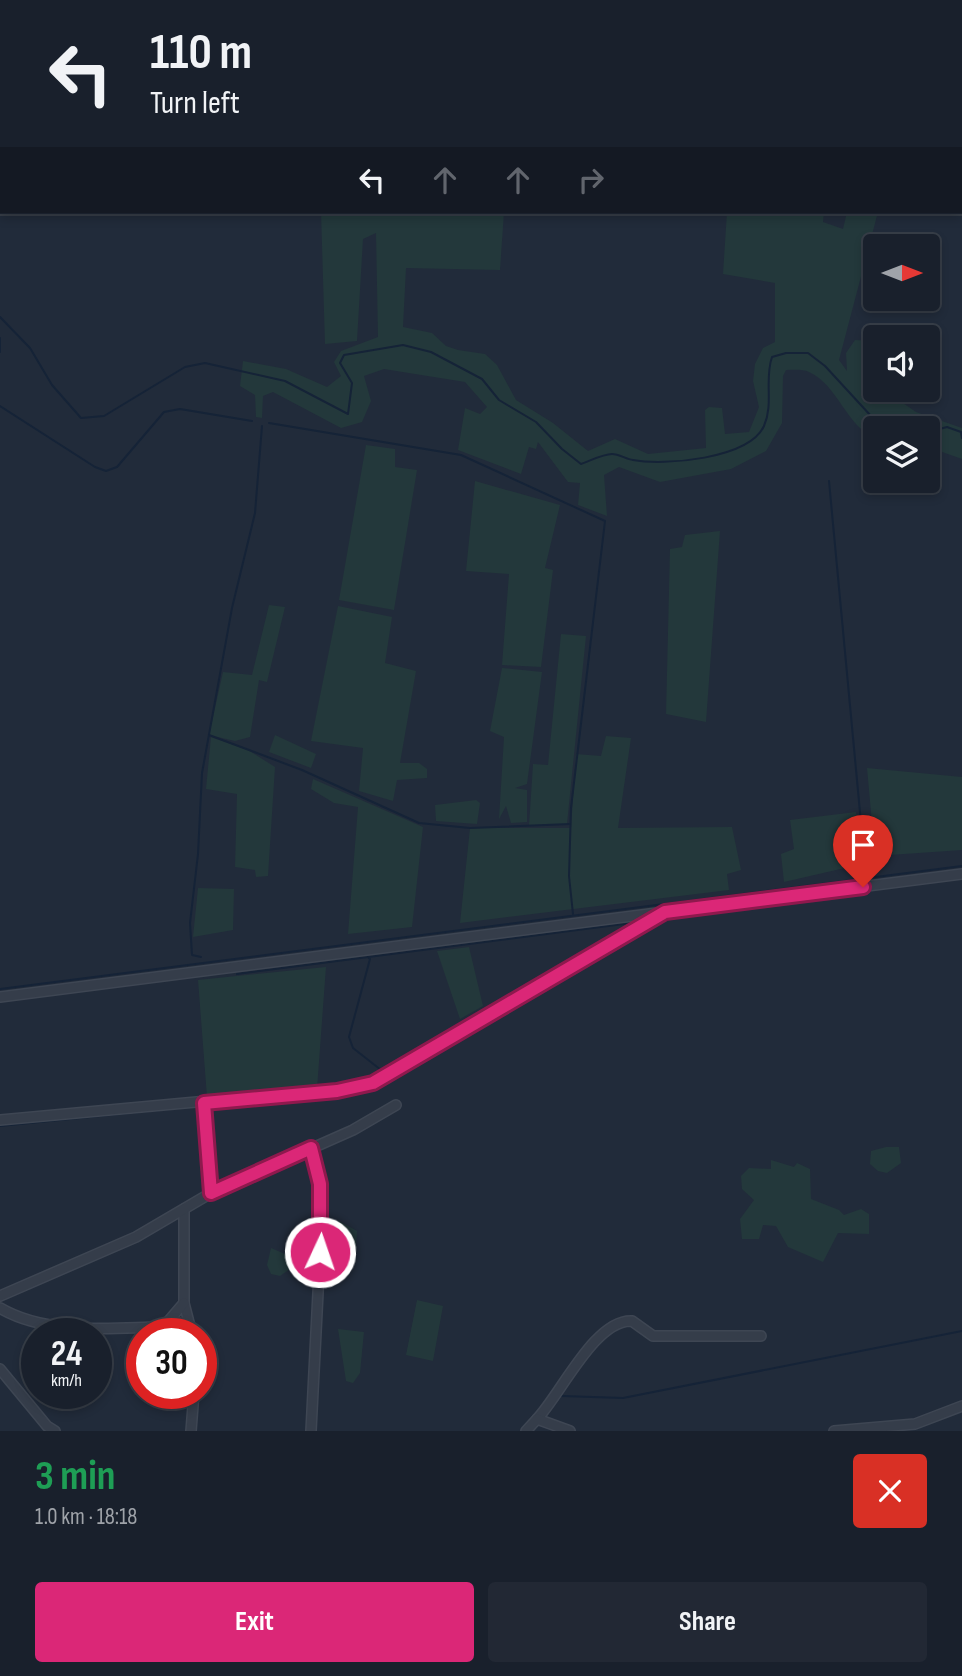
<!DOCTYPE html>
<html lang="en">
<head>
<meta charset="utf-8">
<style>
  body { margin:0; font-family:"Sofia Sans Condensed",sans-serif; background:#222834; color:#f1f3f6; height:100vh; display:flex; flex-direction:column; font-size:26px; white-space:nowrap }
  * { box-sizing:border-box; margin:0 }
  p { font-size:23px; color:#9fa3a9 }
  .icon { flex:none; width:38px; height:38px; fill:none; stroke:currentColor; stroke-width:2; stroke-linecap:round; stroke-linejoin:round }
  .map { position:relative; height:1431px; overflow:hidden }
  .panel { display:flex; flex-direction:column; background:#19202c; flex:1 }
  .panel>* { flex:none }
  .banner { position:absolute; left:0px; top:0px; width:962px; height:214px; box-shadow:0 4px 10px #0003,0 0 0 2px #373e48; background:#19202c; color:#f1f3f6; overflow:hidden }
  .needle { width:46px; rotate:90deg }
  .controls { position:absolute; left:863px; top:234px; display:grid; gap:14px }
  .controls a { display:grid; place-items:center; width:77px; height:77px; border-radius:7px; background:#19202c; box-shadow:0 4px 10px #0003,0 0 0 2px #373e48; font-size:35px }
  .speed { position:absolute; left:21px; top:1318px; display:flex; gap:14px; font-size:35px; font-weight:700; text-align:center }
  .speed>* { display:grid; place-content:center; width:91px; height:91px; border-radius:50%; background:#19202c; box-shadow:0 4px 10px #0003,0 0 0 2px #373e48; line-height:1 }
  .speed small { font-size:18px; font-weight:400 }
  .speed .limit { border:10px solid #d22; background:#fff; color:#111 }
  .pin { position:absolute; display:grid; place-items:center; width:60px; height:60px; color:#fff; margin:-72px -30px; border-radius:50% 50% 50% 0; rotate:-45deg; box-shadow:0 0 7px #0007 }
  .pin .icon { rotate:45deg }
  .me { position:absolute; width:77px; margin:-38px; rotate:3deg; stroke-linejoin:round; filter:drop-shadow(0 0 5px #0008) }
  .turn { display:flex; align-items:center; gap:24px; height:147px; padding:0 35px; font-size:32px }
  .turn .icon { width:91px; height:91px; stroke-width:2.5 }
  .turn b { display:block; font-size:49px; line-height:60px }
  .lanes { display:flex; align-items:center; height:66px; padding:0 35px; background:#0003; justify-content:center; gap:35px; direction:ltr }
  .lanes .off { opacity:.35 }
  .round { display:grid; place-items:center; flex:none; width:74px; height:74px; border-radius:7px; background:#222834 }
  .summary { display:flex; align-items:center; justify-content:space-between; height:119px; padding:0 35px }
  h1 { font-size:42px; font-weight:700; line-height:52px; color:#1e9e55 }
  .cta { display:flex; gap:14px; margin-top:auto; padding:14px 35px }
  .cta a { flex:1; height:80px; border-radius:7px; background:#db2777; color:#fff; font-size:28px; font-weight:700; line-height:80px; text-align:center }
  .cta a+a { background:#222834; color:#f1f3f6 }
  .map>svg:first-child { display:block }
</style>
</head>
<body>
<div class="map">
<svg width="962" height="1431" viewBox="0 0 962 1431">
  <rect width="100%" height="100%" fill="#212b3a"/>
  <!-- green -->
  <g fill="#23383b">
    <path d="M 321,212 L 504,212 L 500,270 L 406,268 L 403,327 L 432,333 L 446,346 L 458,350 L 485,354 L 497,365 L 516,400 L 553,423 L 588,451 L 615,439 L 648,454 L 706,448 L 705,410 L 709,407 L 722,408 L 725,434 L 749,432 L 759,407 L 753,381 L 755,364 L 763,348 L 775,342 L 775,283 L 723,274 L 727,212 L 824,212 L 823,222 L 843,229 L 847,212 L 878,212 L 839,360 L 847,371 L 846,353 L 855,340 L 875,341 L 875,390 L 914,390 L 910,397 L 900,401 L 916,412 L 962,428 L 962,459 L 928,447 L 928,429 L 875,429 L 875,438 C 846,426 838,385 809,372 C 803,369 793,370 786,370 L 783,376 L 782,423 L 766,451 L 731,469 L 660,482 L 619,467 L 604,475 L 607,516 L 578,505 L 580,483 L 568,482 L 538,442 L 536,449 L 529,447 L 521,474 L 458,450 L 465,408 L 480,414 L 487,407 L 465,382 L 384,369 L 364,376 L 371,401 L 362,422 L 341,428 L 273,392 L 263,396 L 262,418 L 256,417 L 255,395 L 240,386 L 243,361 L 286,369 L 327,387 L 341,376 L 334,362 L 341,351 L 378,337 L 376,233 L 363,239 L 357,341 L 325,344 Z"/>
    <path d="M 366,445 L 395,449 L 395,467 L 417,470 L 394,610 L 339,600 Z"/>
    <path d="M 475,481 L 560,505 L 545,568 L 553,570 L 541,667 L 502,665 L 509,574 L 466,571 Z"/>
    <path d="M 720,531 L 706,722 L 666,714 L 670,549 L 682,547 L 685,535 Z"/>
    <path d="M 269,605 L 285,607 L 267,682 L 259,680 L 250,737 L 235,741 L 209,735 L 223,672 L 252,675 Z"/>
    <path d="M 338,606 L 392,617 L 385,663 L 416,671 L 400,763 L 419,763 L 427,769 L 427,778 L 397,780 L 393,801 L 359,791 L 363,748 L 311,741 Z"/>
    <path d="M 561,634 L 586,636 L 567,824 L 529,826 L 533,764 L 548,765 Z"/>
    <path d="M 502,668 L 542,672 L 527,784 L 515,788 L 527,790 L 527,822 L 511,823 L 506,806 L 499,819 L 504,737 L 490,731 Z"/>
    <path d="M 275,735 L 316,754 L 311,768 L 269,752 Z"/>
    <path d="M 606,736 L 631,738 L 618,828 L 732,827 L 741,870 L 727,874 L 729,890 L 460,923 L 470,828 L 571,828 L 576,754 L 601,756 Z"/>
    <path d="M 211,737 L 248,750 L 275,767 L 268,876 L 256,877 L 255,870 L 235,867 L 237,794 L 206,789 Z"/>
    <path d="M 867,768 L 962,777 L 962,850 L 875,856 Z"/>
    <path d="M 313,779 L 423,827 L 412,927 L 348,934 L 358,807 L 334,803 L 311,789 Z"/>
    <path d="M 476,800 L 480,803 L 477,824 L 436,821 L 435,805 Z"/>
    <path d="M 856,812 L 862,864 L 784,882 L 781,854 L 794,849 L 790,820 Z"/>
    <path d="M 198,888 L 234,889 L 233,930 L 193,937 Z"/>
    <path d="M 469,947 L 483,1006 L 460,1019 L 437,951 Z"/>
    <path d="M 326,967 L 317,1089 L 207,1097 L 198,980 Z"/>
    <path d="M 886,1147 L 899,1147 L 901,1163 L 887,1173 L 878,1171 L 870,1164 L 871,1151 Z"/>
    <path d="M 771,1160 L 794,1167 L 797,1163 L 810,1169 L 811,1199 L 839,1210 L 844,1215 L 861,1209 L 869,1214 L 869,1234 L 838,1233 L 823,1262 L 788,1247 L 776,1226 L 763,1225 L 759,1239 L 742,1239 L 740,1219 L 754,1200 L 742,1189 L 741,1176 L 749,1168 L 771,1169 Z"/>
    <path d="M 339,1221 L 357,1231 L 355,1262 L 349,1265 L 332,1256 L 322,1258 L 324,1227 Z"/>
    <path d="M 318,1230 L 317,1258 L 297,1264 L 280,1276 L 271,1274 L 267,1265 L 271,1248 L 285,1254 L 298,1245 L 302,1232 Z"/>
    <path d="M 417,1300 L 443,1306 L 433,1361 L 406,1355 Z"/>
    <path d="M 338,1329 L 364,1332 L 360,1373 L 353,1383 L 346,1381 Z"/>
  </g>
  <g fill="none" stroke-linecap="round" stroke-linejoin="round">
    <!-- stream -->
    <g stroke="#152337" stroke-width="2">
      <path d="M 961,120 L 962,120"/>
      <path d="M 0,317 L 30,348 L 52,385 L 81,418 L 104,416 L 185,367 L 205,363 L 285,381 L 348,414 L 352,383 L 340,363 L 344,355 L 403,345 L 431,352 L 482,379 L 499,400 L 536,422 L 562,449 L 581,464 C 590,461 603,454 612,454 C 619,454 626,459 633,460 C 664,466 749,459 764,426 C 774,403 764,380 772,357 L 786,353 L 808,353 L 825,366 L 883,429"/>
      <path d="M 0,338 L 0,352"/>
      <path d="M 0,406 L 95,467 L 106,471 L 117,467 L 164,412 L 180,409 L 252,421"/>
      <path d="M 269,423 L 461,455 L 605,521 L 571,808 L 569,876 L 573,914"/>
      <path d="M 928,432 L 947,427 L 961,432 L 962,438"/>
      <path d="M 829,481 L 864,855 L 869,876"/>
      <path d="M 209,735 L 302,770 L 419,823 L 470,828 L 570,824"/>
      <path d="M 711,910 L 730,908"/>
      <path d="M 648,927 L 671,916"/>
      <path d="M 201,957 L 192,955 L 190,923 L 198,854 L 202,773 L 232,608 L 255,513 L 262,426"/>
      <path d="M 368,957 L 370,959 L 349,1037 L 353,1048 L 381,1070"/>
      <path d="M 237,974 L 639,922"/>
      <path d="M 0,989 L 962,866"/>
      <path d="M 360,1091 L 393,1079 L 441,1049"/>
      <path d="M 0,1126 L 180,1108"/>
      <path d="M 562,1396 L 623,1398 L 962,1331"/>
    </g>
    <defs>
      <g id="minor">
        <path d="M 0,997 L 962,874"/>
        <path d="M 204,1103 L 211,1193"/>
        <path d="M 0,1120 L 361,1087 L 457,1035 L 660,915"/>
        <path d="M 184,1209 L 184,1303 L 192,1334"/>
        <path d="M 0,1296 L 136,1237 L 211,1193 L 353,1130 L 396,1105"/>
        <path d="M 0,1308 C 46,1335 108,1328 159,1327 L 166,1324 L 184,1303"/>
        <path d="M 0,1369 L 47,1426 L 55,1431"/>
        <path d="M 537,1419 C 561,1394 595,1319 632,1321 L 653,1336 L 761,1336"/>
        <path d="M 191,1431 L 194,1393"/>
        <path d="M 311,1431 L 322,1214 L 320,1184 L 311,1148"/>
        <path d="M 526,1431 L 537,1419 L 570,1431"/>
        <path d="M 834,1431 L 915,1424 L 962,1406"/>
      </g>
    </defs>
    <!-- minor casing -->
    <use href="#minor" stroke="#3e4653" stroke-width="12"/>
    <!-- minor -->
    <use href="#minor" stroke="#353d4a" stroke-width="9"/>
  </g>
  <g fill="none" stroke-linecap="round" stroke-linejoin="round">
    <defs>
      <path id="route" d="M 320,1252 L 320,1184 L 311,1148 L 211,1193 L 204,1103 L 337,1091 L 373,1083 L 665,912 L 863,887"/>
    </defs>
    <!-- route casing -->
    <use href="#route" stroke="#8e194d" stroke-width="18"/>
    <!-- route -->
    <use href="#route" stroke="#db2777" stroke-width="12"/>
  </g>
</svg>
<div class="controls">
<a><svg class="needle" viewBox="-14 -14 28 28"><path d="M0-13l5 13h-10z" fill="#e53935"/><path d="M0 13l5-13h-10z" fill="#9fa3a9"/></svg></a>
<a><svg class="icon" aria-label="sound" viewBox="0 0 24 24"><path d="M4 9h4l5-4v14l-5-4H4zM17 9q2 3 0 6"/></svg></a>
<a><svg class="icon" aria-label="layers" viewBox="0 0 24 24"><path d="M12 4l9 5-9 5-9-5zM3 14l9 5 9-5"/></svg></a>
</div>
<div class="speed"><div>24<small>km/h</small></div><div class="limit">30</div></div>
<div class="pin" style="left:863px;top:887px;background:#d93025"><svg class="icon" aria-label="arrive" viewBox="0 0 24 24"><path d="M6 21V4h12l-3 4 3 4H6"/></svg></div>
<svg class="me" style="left:320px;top:1252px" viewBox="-20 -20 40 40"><circle r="17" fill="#db2777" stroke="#fff" stroke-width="3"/><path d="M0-11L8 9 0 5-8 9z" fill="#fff"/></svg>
<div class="banner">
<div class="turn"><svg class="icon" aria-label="left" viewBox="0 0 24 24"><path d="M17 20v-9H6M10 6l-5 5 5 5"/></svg><div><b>110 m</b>Turn left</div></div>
<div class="lanes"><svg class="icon" aria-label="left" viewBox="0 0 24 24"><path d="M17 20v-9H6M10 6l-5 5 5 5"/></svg><svg class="icon off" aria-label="ahead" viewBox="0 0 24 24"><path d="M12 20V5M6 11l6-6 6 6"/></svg><svg class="icon off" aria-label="ahead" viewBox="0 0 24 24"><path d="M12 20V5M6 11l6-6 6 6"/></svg><svg class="icon off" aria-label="right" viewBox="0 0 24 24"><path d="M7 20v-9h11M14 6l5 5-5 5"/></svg></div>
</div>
</div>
<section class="panel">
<div class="summary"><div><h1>3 min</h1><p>1.0 km · 18:18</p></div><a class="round" style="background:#d93025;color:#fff"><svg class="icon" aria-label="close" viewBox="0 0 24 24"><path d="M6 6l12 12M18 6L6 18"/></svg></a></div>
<div class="cta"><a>Exit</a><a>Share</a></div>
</section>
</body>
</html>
